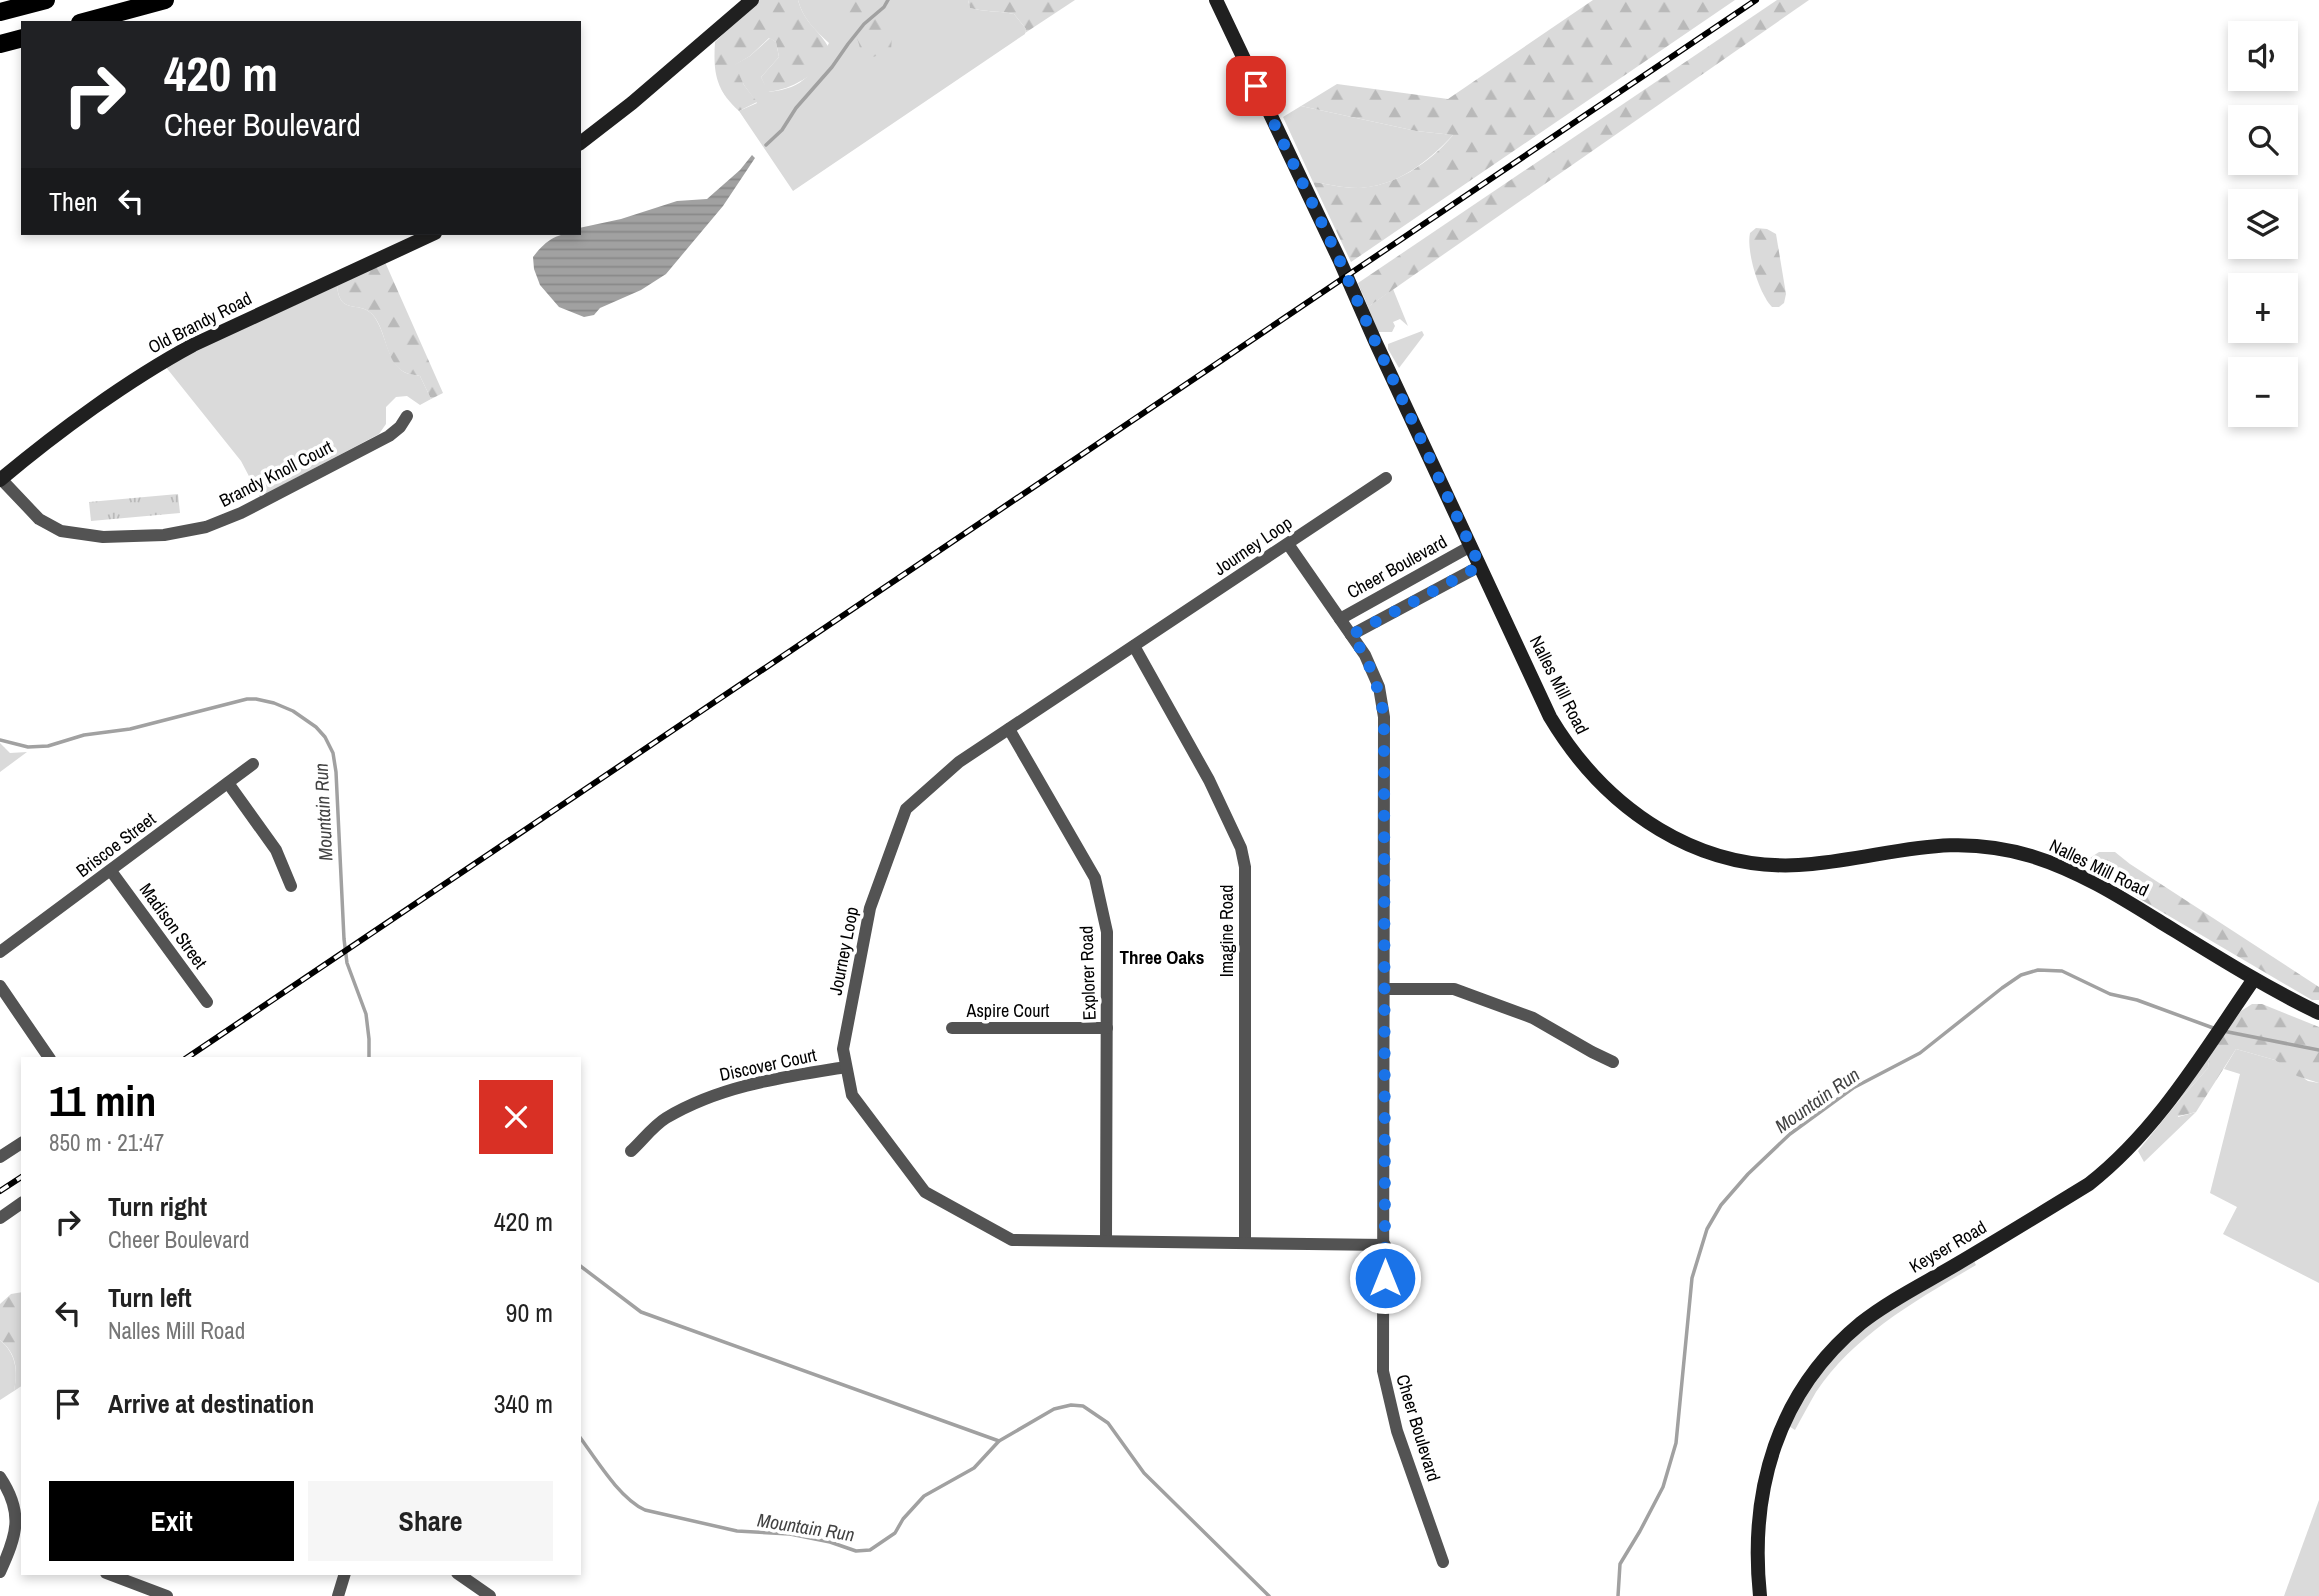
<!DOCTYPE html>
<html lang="en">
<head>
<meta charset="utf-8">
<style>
  body { margin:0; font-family:"Archivo Narrow",sans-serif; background:#f6f6f6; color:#222; height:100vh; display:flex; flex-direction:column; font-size:26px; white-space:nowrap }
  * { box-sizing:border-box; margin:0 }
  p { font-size:23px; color:#767676 }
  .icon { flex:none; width:38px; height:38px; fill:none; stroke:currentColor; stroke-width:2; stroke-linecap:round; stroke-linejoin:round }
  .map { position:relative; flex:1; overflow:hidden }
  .drawer { position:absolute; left:21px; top:1057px; width:560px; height:518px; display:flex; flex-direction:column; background:#fff; border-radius:0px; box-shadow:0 4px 10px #0003 }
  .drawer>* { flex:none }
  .guide { position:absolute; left:21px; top:21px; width:560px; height:214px; border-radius:0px; box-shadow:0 4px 10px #0003; background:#202124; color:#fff; overflow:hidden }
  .tools { position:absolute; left:2228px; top:21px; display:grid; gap:14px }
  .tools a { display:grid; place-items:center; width:70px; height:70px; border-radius:0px; background:#fff; box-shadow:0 4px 10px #0003; font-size:35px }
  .pin { position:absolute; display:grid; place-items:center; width:60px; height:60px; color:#fff; margin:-30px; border-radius:14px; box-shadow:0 4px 10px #0006 }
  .me { position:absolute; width:77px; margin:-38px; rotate:0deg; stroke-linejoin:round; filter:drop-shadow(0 0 5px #0008) }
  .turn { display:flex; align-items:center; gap:24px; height:147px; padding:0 28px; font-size:32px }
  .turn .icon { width:91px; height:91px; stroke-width:2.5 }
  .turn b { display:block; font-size:49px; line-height:60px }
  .then { display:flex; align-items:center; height:66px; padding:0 28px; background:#0003; gap:14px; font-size:26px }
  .round { display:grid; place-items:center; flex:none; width:74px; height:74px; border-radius:0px; background:#f6f6f6 }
  .summary { display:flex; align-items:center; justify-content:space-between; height:119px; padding:0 28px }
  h1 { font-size:42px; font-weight:800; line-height:52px; color:#000 }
  .primary-button { display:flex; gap:14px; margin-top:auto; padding:14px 28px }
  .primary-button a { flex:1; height:80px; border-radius:0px; background:#000; color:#fff; font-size:28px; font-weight:800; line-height:80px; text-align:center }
  .primary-button a+a { background:#f6f6f6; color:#222 }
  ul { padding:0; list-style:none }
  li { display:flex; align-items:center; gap:21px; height:91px; padding:0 28px }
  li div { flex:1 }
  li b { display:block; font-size:26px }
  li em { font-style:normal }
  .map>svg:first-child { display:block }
</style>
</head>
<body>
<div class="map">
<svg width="2319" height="1596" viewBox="0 0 2319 1596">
  <defs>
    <pattern id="forest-firs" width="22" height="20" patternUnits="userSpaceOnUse" patternTransform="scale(1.75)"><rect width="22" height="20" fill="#dadada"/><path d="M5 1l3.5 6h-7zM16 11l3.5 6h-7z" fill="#b9b9b9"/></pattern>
    <pattern id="park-tufts" width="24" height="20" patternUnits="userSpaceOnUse" patternTransform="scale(1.75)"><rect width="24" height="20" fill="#dadada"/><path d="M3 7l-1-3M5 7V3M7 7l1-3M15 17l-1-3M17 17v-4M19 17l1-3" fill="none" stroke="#b9b9b9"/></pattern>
    <pattern id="water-rules" width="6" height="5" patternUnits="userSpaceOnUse" patternTransform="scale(1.75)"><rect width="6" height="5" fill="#a1a1a1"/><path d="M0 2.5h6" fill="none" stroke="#898989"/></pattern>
  </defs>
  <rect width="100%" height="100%" fill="#fff"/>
  <!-- grass -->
  <g fill="#dadada">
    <path d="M 798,0 L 968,0 L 970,8 C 985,12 999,11 1014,14 L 1026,29 L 1025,34 L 793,191 L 739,111 L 757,103 L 744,85 L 734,65 L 750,56 L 770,38 L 776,42 L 779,57 L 761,77 L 769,92 C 805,88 813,73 829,43 C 815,30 803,19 798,0 Z"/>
    <path d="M 1301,106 L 1416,131 L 1453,135 C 1428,162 1396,187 1358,188 C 1343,188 1327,184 1313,182 L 1283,117 Z"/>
    <path d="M 337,286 C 340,316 358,300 372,314 C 387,330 386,368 409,374 C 413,375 417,375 420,376 L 431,399 L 420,405 L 407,396 L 396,397 L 386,407 L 386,424 L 379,434 L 260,497 L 241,461 L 165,366 L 174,360 Z"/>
    <path d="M 1393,289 L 1408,326 L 1400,319 L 1393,322 L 1395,326 L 1392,332 L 1378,332 L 1368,307 Z"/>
    <path d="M 1422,331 L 1424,335 L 1399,368 L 1388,349 L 1388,344 Z"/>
    <path d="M 2236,1049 L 2275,1060 L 2308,1081 L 2319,1083 L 2319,1283 L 2223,1234 L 2237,1207 L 2210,1193 L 2240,1074 L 2224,1069 Z"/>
    <path d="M 2209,1056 L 2208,1068 L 2177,1103 L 2178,1117 L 2196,1112 L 2144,1162 L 2138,1151 L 2177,1103 Z"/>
    <path d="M 1973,1259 L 1976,1265 C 1917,1300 1855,1334 1816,1392 C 1809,1404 1802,1417 1795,1430 L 1787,1425 L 1821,1369 L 1864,1325 Z"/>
    <path d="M 0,1340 C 16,1354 18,1370 14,1391 L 0,1400 Z"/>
    <path d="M 2319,1500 L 2319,1596 L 2284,1596 Z"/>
  </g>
  <!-- forest -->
  <g fill="url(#forest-firs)">
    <path d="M 758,0 L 798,0 C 805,27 826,33 833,58 C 812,74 795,89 768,92 L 761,77 L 779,57 L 776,42 L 769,38 L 750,56 L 735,65 L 744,85 L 757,102 L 739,111 C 716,90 713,73 715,42 Z"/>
    <path d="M 832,0 L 865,0 L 877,9 L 892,35 L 891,51 L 873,57 L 861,51 C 855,30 852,19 829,13 L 827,3 Z"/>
    <path d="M 968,0 L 1075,0 L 1025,33 L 1026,29 L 1014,14 C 999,11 985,12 970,8 Z"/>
    <path d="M 1593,0 L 1735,0 L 1351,262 L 1313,182 C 1327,184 1343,188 1357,188 C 1394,187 1430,163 1453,135 L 1416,131 L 1301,106 L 1337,84 L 1448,99 Z"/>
    <path d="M 1777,0 L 1809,0 L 1368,307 L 1358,283 Z"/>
    <path d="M 1756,228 L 1767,229 L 1776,234 L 1786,294 L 1784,303 L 1779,307 L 1772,307 C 1759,294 1746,251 1750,233 Z"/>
    <path d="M 385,262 L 443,393 L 431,399 L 420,376 C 417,375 413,375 409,374 C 384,367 388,330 372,314 C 358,300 340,316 337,286 Z"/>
    <path d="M 2099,852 L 2115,852 L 2130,864 L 2319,987 L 2319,1000 L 2312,1000 L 2089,869 L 2087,860 Z"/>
    <path d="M 2252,1004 L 2262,1004 L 2319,1027 L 2319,1083 L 2297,1076 L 2275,1060 L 2236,1049 L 2196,1112 L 2175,1117 L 2173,1113 L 2177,1103 L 2208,1068 L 2209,1056 L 2241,1011 Z"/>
    <path d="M 23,1292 L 23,1385 L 14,1391 C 18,1370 17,1354 0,1340 L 0,1304 L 11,1294 Z"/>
  </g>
  <!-- park -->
  <g fill="url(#park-tufts)">
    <path d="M 178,494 L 180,513 L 91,521 L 89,502 Z"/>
    <path d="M 0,743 L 10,753 L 27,752 L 0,772 Z"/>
  </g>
  <!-- water -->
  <path fill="url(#water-rules)" d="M 752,155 L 755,158 L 723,206 L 666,274 L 641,290 L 600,308 L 594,315 L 584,317 L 559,307 L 540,285 L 534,269 L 533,257 C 547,239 557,233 579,233 L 579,228 L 621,219 L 677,201 L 707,199 L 740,170 Z"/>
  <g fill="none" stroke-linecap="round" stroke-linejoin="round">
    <!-- stream -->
    <g stroke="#a1a1a1" stroke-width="3.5">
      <path d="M 766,145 L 782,130 L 796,108 L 832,67 L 848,44 L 864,24 L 884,7 L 888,0"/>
      <path d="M 0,740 L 28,747 L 48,746 L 84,735 L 130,729 L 247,699 L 256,699 L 274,703 L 293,711 L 316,727 L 325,737 L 333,753 L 336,772 L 344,939 L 347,963 L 366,1014 L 369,1039 L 369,1059"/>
      <path d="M 2223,1031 L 2319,1050"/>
      <path d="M 579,1265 L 641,1312 L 999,1441"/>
      <path d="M 579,1436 C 596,1459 619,1498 645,1510 L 737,1531 L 790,1534 L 830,1542 L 856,1551 L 870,1550 L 895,1533 L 903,1519 L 924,1496 L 974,1468 L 999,1441 L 1054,1409 L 1071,1405 L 1083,1406 L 1108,1423 L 1144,1473 L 1269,1596"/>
      <path d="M 1618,1596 L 1620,1564 L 1640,1531 L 1663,1487 L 1676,1443 L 1692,1278 L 1707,1229 L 1721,1205 L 1748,1174 L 1790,1134 L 1853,1088 L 1920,1053 L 2002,988 L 2021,975 L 2038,970 L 2062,971 L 2110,994 L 2137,1000 L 2216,1029"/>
    </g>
    <!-- street -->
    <g stroke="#535353" stroke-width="12">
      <path d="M 1,479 L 39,519 L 61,531 L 103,537 L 164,535 L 206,527 L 241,513 L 389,436 L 400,427 L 407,416"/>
      <path d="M 1288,544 L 1365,655 L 1379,687 L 1384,717 L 1383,1371 L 1397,1431 L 1443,1562"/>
      <path d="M 1340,619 L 1471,546"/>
      <path d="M 1351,635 L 1480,566"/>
      <path d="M 1134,646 L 1209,780 L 1241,848 L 1245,867 L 1245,1242"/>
      <path d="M 1009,729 L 1095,878 L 1107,932 L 1106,1241"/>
      <path d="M 228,783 L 276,850 L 291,886"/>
      <path d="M 111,871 L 207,1002"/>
      <path d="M 0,952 L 253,764"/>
      <path d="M 0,986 L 50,1059"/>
      <path d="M 1384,989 L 1454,989 L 1533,1018 L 1592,1052 L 1613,1062"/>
      <path d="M 952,1028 L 1107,1028"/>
      <path d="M 631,1151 C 642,1141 653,1126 666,1118 C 721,1085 784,1077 846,1067"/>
      <path d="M 0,1157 L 23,1142"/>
      <path d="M 0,1218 L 23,1202"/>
      <path d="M 1385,1245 L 1012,1240 L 925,1192 L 852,1095 L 843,1049 L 870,908 L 906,809 L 959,762 L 1386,478"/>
      <path d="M 0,1477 C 24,1513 17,1535 0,1572"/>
      <path d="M 106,1573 L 167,1596"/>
      <path d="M 457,1573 L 490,1596"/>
      <path d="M 338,1596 L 345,1573"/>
    </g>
    <!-- secondary -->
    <g stroke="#202020" stroke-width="14">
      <path d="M 1216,0 L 1339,259 L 1375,341 L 1550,717 C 1605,809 1700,876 1812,864 C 1893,856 1948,831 2031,856 C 2077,870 2119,896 2159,921 C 2211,953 2263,986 2319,1013"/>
      <path d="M 579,144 L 632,103 L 752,0"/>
      <path d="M 0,480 C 57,432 128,380 193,345 L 435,233"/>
      <path d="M 1760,1596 C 1749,1491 1777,1392 1861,1323 C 1890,1300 1925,1283 1957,1264 C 2001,1238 2045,1211 2089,1184 C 2159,1129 2204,1051 2254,979"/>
    </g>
    <!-- primary -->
    <g stroke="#000" stroke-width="18">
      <path d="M 0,12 L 46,0"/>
      <path d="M 80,23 L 165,0"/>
      <path d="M 0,44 L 23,38"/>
    </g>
    <defs>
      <g id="rail">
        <path d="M 185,1059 L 1756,0"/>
        <path d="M 0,1191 L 23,1176"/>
      </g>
    </defs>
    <!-- rail casing -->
    <use href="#rail" stroke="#000" stroke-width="6"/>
    <!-- rail -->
    <use href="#rail" stroke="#fff" stroke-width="3.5" stroke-dasharray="10" stroke-linecap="butt"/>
  </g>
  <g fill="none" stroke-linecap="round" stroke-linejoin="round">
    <!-- route -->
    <path stroke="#1a73e8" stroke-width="12" stroke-dasharray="0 21.6" d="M 1256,86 L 1339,259 L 1375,341 L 1480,566 L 1351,635 C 1370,660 1378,686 1384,716 L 1385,1278"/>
  </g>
  <g text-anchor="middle" stroke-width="7" stroke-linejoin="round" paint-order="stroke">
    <!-- street labels -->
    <g font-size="18" fill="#000" stroke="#fff">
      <text transform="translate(200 323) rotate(-27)" y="6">Old Brandy Road</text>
      <text transform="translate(276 474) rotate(-27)" y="6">Brandy Knoll Court</text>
      <text transform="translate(1253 546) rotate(-34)" y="6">Journey Loop</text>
      <text transform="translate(1397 567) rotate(-29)" y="6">Cheer Boulevard</text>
      <text transform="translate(1559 685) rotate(63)" y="6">Nalles Mill Road</text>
      <text transform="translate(116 845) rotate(-37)" y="6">Briscoe Street</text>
      <text transform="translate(2099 868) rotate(26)" y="6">Nalles Mill Road</text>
      <text transform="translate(173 926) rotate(54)" y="6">Madison Street</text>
      <text transform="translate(1227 931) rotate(-90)" y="6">Imagine Road</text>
      <text transform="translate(844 951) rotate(-79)" y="6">Journey Loop</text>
      <text transform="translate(1088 973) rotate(-92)" y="6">Explorer Road</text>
      <text x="1008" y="1017">Aspire Court</text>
      <text transform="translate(768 1065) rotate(-12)" y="6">Discover Court</text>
      <text transform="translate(1948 1247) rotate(-30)" y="6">Keyser Road</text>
      <text transform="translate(1418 1428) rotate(73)" y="6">Cheer Boulevard</text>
    </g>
    <!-- water labels -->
    <g font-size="19" font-style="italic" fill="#424242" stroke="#fff">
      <text transform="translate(323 812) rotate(-93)" y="7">Mountain Run</text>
      <text transform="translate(1817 1100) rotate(-35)" y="7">Mountain Run</text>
      <text transform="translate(806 1527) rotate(9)" y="7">Mountain Run</text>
    </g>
    <!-- neighbourhood labels -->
    <g font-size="19" font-weight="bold" fill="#000" stroke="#fff">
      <text x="1162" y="964">Three Oaks</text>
    </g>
  </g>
</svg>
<div class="tools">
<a><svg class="icon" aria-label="sound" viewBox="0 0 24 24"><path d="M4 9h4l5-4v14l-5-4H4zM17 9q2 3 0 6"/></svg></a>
<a><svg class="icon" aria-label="search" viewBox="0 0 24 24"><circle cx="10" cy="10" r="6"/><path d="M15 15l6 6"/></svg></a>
<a><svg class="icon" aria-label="layers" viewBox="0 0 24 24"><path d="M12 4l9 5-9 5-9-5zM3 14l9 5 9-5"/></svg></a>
<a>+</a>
<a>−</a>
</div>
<div class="pin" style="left:1256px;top:86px;background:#d93025"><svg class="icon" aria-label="arrive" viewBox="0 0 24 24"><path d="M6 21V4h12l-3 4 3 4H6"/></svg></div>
<svg class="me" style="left:1385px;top:1278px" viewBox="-20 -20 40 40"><circle r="17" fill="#1a73e8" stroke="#fff" stroke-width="3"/><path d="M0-11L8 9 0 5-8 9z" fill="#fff"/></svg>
<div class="guide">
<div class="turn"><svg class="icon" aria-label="right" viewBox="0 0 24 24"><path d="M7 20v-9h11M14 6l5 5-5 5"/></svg><div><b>420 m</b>Cheer Boulevard</div></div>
<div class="then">Then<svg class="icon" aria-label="left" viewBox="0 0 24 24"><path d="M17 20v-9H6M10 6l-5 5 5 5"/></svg></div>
</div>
<section class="drawer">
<div class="summary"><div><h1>11 min</h1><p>850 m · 21:47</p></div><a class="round" style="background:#d93025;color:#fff"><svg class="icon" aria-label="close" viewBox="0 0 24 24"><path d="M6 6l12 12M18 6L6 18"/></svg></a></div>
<ul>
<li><svg class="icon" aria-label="right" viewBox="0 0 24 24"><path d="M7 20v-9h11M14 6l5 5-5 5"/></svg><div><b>Turn right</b><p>Cheer Boulevard</p></div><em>420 m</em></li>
<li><svg class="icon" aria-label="left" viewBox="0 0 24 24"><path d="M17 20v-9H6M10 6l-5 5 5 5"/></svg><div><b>Turn left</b><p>Nalles Mill Road</p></div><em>90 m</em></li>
<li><svg class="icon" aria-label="arrive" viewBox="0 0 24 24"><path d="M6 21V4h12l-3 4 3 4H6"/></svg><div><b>Arrive at destination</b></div><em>340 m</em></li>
</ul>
<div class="primary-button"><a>Exit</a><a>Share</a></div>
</section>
</div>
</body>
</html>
